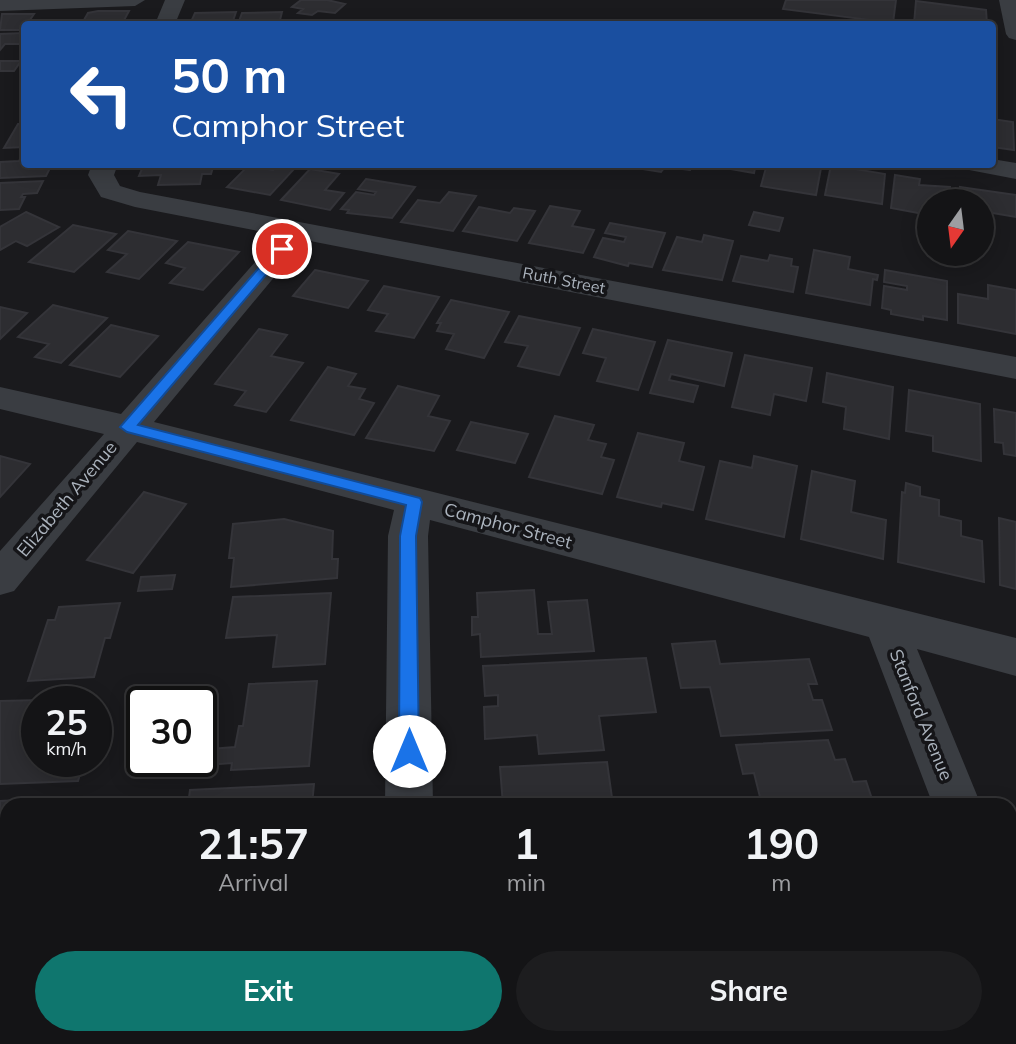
<!DOCTYPE html>
<html lang="en">
<head>
<meta charset="utf-8">
<style>
  body { margin:0; font-family:Mulish,sans-serif; background:#1d1d1f; color:#f1f3f6; height:100vh; display:flex; flex-direction:column; font-size:26px; white-space:nowrap }
  * { box-sizing:border-box; margin:0 }
  p { font-size:23px; color:#9d9ea1 }
  .icon { flex:none; width:38px; height:38px; fill:none; stroke:currentColor; stroke-width:2; stroke-linecap:round; stroke-linejoin:round }
  .map { position:relative; flex:1; overflow:hidden }
  .details { position:absolute; left:0px; top:798px; width:1017px; height:247px; display:flex; flex-direction:column; background:#141416; border-radius:21px 21px 0 0; box-shadow:0 4px 18px #0003,0 0 0 2px #333335 }
  .details>* { flex:none }
  .hud { position:absolute; left:21px; top:21px; width:975px; height:147px; border-radius:7px; box-shadow:0 4px 18px #0003,0 0 0 2px #333335; background:#1a4fa0; color:#fff; overflow:hidden }
  .needle { width:46px; rotate:194deg }
  .tools { position:absolute; left:917px; top:189px; display:grid; gap:14px }
  .tools a { display:grid; place-items:center; width:77px; height:77px; border-radius:50%; background:#141416; box-shadow:0 4px 18px #0003,0 0 0 2px #333335; font-size:35px }
  .speed { position:absolute; left:21px; top:686px; display:flex; gap:14px; font-size:35px; font-weight:700; text-align:center }
  .speed>* { display:grid; place-content:center; width:91px; height:91px; border-radius:50%; background:#141416; box-shadow:0 4px 18px #0003,0 0 0 2px #333335; line-height:1 }
  .speed small { font-size:18px; font-weight:400 }
  .speed .limit { border:4px solid #111; border-radius:10px; background:#fff; color:#111 }
  .pin { position:absolute; display:grid; place-items:center; width:60px; height:60px; color:#fff; margin:-30px; border:4px solid #fff; border-radius:50%; box-shadow:0 2px 7px #0007 }
  .me { position:absolute; width:77px; margin:-38px; rotate:0deg; stroke-linejoin:round; filter:drop-shadow(0 0 5px #0008) }
  .turn { display:flex; align-items:center; gap:24px; height:147px; padding:0 35px; font-size:32px }
  .turn .icon { width:91px; height:91px; stroke-width:2.5 }
  .turn b { display:block; font-size:49px; line-height:60px }
  .eta { display:flex; justify-content:space-evenly; align-items:center; height:119px; text-align:center }
  .eta b { font-size:42px; font-weight:700; line-height:49px }
  .primary-button { display:flex; gap:14px; margin-top:auto; padding:14px 35px }
  .primary-button a { flex:1; height:80px; border-radius:42px; background:#0f766e; color:#fff; font-size:28px; font-weight:700; line-height:80px; text-align:center }
  .primary-button a+a { background:#1d1d1f; color:#f1f3f6 }
  .map>svg:first-child { display:block }
</style>
</head>
<body>
<div class="map">
<svg width="1016" height="1044" viewBox="0 0 1016 1044">
  <rect width="100%" height="100%" fill="#1a1a1d"/>
  <!-- building -->
  <g fill="#2d2d31" stroke="#343439" stroke-width="2">
    <path d="M 301,0 L 327,0 L 345,4 L 335,13 L 318,11 L 312,15 L 298,13 L 303,9 L 292,7 Z"/>
    <path d="M 786,0 L 896,0 L 893,23 L 783,9 Z"/>
    <path d="M 916,1 L 986,10 L 987,24 L 914,24 Z"/>
    <path d="M 98,11 L 129,11 L 122,24 L 90,24 L 93,20 L 84,20 L 88,13 Z"/>
    <path d="M 236,12 L 232,24 L 190,24 L 195,13 Z"/>
    <path d="M 282,12 L 279,24 L 238,24 L 242,13 Z"/>
    <path d="M 2,14 L 34,14 L 23,30 L 0,30 Z"/>
    <path d="M 24,33 L 24,44 L 5,44 L 0,50 L 0,34 Z"/>
    <path d="M 0,61 L 21,61 L 14,71 L 0,71 Z"/>
    <path d="M 992,119 L 1013,122 L 1014,150 L 992,147 Z"/>
    <path d="M 18,124 L 24,124 L 24,147 L 4,148 Z"/>
    <path d="M 24,152 L 24,164 L 52,164 L 46,176 L 0,178 L 0,162 L 19,161 Z"/>
    <path d="M 144,164 L 214,164 L 211,174 L 202,174 L 200,184 L 158,185 L 161,175 L 139,176 Z"/>
    <path d="M 637,164 L 692,164 L 690,170 L 665,167 L 661,172 L 636,168 Z"/>
    <path d="M 702,164 L 756,164 L 754,173 Z"/>
    <path d="M 767,164 L 796,164 L 796,167 L 800,168 L 801,165 L 821,168 L 816,195 L 761,186 Z"/>
    <path d="M 278,165 L 295,168 L 270,195 L 227,187 L 248,166 L 273,170 Z"/>
    <path d="M 831,165 L 885,174 L 882,204 L 825,195 Z"/>
    <path d="M 310,169 L 339,174 L 325,190 L 344,193 L 330,210 L 281,200 Z"/>
    <path d="M 895,175 L 920,179 L 919,185 L 950,187 L 950,201 L 929,201 L 929,215 L 891,208 Z"/>
    <path d="M 366,179 L 415,187 L 392,218 L 347,213 L 349,210 L 341,209 L 356,192 L 374,195 L 376,192 L 358,189 Z"/>
    <path d="M 43,181 L 37,193 L 23,194 L 21,197 L 25,197 L 19,209 L 0,210 L 0,183 Z"/>
    <path d="M 960,187 L 1016,195 L 1016,217 L 987,212 L 987,217 L 982,216 L 982,201 L 960,201 Z"/>
    <path d="M 449,192 L 476,196 L 453,231 L 401,222 L 418,200 L 440,203 Z"/>
    <path d="M 550,206 L 580,211 L 572,226 L 594,230 L 583,253 L 529,243 Z"/>
    <path d="M 479,207 L 510,213 L 514,208 L 535,211 L 517,241 L 463,231 Z"/>
    <path d="M 26,212 L 59,227 L 27,246 L 16,241 L 0,250 L 0,227 Z"/>
    <path d="M 754,212 L 783,218 L 779,231 L 749,225 Z"/>
    <path d="M 610,223 L 665,233 L 652,267 L 629,263 L 628,266 L 594,257 L 603,238 L 624,242 L 626,237 L 605,233 Z"/>
    <path d="M 73,225 L 116,234 L 74,272 L 29,262 Z"/>
    <path d="M 128,231 L 177,241 L 139,279 L 107,272 L 127,254 L 108,250 Z"/>
    <path d="M 704,235 L 733,241 L 722,280 L 663,270 L 677,237 L 702,242 Z"/>
    <path d="M 188,242 L 239,252 L 203,290 L 170,283 L 185,268 L 166,263 Z"/>
    <path d="M 814,250 L 850,257 L 848,269 L 878,275 L 877,280 L 873,279 L 870,305 L 806,293 Z"/>
    <path d="M 770,255 L 792,259 L 791,266 L 798,267 L 793,292 L 733,281 L 741,256 L 768,261 Z"/>
    <path d="M 315,270 L 368,281 L 348,308 L 293,296 Z"/>
    <path d="M 885,270 L 947,281 L 947,320 L 923,316 L 923,320 L 891,314 L 891,310 L 882,308 L 884,286 L 907,290 L 907,286 L 884,282 Z"/>
    <path d="M 988,285 L 1016,290 L 1016,334 L 958,323 L 958,294 L 988,299 Z"/>
    <path d="M 384,286 L 439,297 L 414,338 L 376,331 L 388,314 L 368,310 Z"/>
    <path d="M 451,300 L 509,312 L 484,358 L 446,349 L 454,334 L 437,331 L 441,323 L 437,323 Z"/>
    <path d="M 53,305 L 107,318 L 61,363 L 35,357 L 49,344 L 18,337 Z"/>
    <path d="M 0,307 L 27,313 L 0,339 Z"/>
    <path d="M 519,316 L 580,328 L 559,375 L 518,366 L 528,346 L 505,342 Z"/>
    <path d="M 111,325 L 158,336 L 120,377 L 70,365 Z"/>
    <path d="M 259,329 L 287,335 L 271,356 L 303,363 L 266,412 L 235,405 L 246,391 L 215,384 Z"/>
    <path d="M 593,329 L 655,342 L 638,390 L 597,381 L 606,358 L 583,353 Z"/>
    <path d="M 668,340 L 732,353 L 724,386 L 671,374 L 669,380 L 698,386 L 693,402 L 650,393 Z"/>
    <path d="M 745,355 L 812,368 L 806,401 L 774,394 L 770,415 L 732,407 Z"/>
    <path d="M 328,367 L 356,374 L 348,386 L 365,389 L 359,399 L 374,403 L 354,435 L 291,420 Z"/>
    <path d="M 827,373 L 893,387 L 889,439 L 844,429 L 846,407 L 823,402 Z"/>
    <path d="M 398,386 L 439,396 L 428,416 L 450,421 L 434,451 L 366,438 Z"/>
    <path d="M 909,390 L 980,404 L 981,461 L 933,451 L 933,436 L 906,431 Z"/>
    <path d="M 994,409 L 1016,413 L 1016,456 L 1004,454 L 1003,443 L 995,442 Z"/>
    <path d="M 555,416 L 594,425 L 588,440 L 606,444 L 601,457 L 614,460 L 602,494 L 529,477 Z"/>
    <path d="M 471,422 L 528,434 L 515,463 L 457,450 Z"/>
    <path d="M 638,433 L 684,443 L 679,461 L 704,467 L 693,510 L 662,503 L 661,507 L 617,497 Z"/>
    <path d="M 0,456 L 30,464 L 0,497 Z"/>
    <path d="M 754,456 L 797,466 L 784,537 L 706,519 L 720,461 L 752,468 Z"/>
    <path d="M 812,471 L 855,481 L 851,512 L 886,520 L 883,559 L 801,539 Z"/>
    <path d="M 906,483 L 920,487 L 920,496 L 939,500 L 939,516 L 961,521 L 961,536 L 982,541 L 984,582 L 898,562 L 902,492 L 905,493 Z"/>
    <path d="M 144,492 L 186,504 L 133,573 L 87,560 Z"/>
    <path d="M 999,518 L 1016,522 L 1016,589 L 1000,585 Z"/>
    <path d="M 284,519 L 333,531 L 332,559 L 338,559 L 337,578 L 231,587 L 234,558 L 229,558 L 233,524 Z"/>
    <path d="M 175,575 L 172,589 L 138,591 L 141,577 Z"/>
    <path d="M 534,590 L 538,634 L 552,634 L 548,602 L 587,600 L 594,651 L 481,657 L 480,634 L 472,635 L 472,617 L 478,617 L 477,593 Z"/>
    <path d="M 331,593 L 325,664 L 273,667 L 277,635 L 226,638 L 233,597 Z"/>
    <path d="M 120,603 L 110,638 L 105,638 L 94,677 L 28,681 L 48,620 L 55,620 L 59,607 Z"/>
    <path d="M 715,641 L 720,664 L 809,659 L 817,684 L 808,684 L 813,700 L 822,700 L 832,730 L 721,736 L 710,687 L 681,688 L 672,644 Z"/>
    <path d="M 646,658 L 656,712 L 599,716 L 604,750 L 539,754 L 537,735 L 485,739 L 484,707 L 498,706 L 498,695 L 485,696 L 483,666 Z"/>
    <path d="M 317,681 L 309,766 L 231,770 L 232,763 L 207,765 L 210,749 L 235,747 L 239,726 L 243,726 L 249,684 Z"/>
    <path d="M 40,700 L 37,702 L 28,735 L 37,735 L 37,761 L 84,761 L 78,781 L 0,784 L 0,701 Z"/>
    <path d="M 828,740 L 835,760 L 845,759 L 853,782 L 866,781 L 874,805 L 762,805 L 754,773 L 743,774 L 736,745 Z"/>
    <path d="M 607,762 L 613,805 L 503,805 L 500,767 Z"/>
    <path d="M 314,784 L 312,805 L 188,805 L 190,790 Z"/>
    <path d="M 35,799 L 33,805 L 7,805 L 7,904 L 0,904 L 0,801 Z"/>
    <path d="M 0,975 L 7,975 L 6,1044 L 0,1044 Z"/>
    <path d="M 501,1038 L 659,1038 L 660,1044 L 501,1044 Z"/>
    <path d="M 794,1038 L 943,1038 L 945,1044 L 796,1044 Z"/>
  </g>
  <g fill="none" stroke-linecap="round" stroke-linejoin="round">
    <!-- minor -->
    <g fill="#3a3d42" fill-rule="evenodd">
      <path d="M 0,0 L 145,0 L 135,6 L 0,11 Z"/>
      <path d="M 165,0 L 185,0 L 175,24 L 155,24 Z"/>
      <path d="M 999,0 L 1016,0 L 1016,40 L 1009,38 L 1006,34 Z"/>
      <path d="M 992,159 L 1016,163 L 1016,179 L 964,169 L 961,164 L 992,164 Z"/>
      <path d="M 92,164 L 118,164 L 114,175 L 120,186 L 140,192 L 1016,357 L 1016,379 L 305,240 L 154,422 L 1016,638 L 1016,676 L 917,649 L 981,805 L 933,805 L 869,637 L 430,520 L 428,536 L 433,805 L 385,805 L 388,536 L 394,510 L 137,442 L 14,591 L 0,595 L 0,551 L 104,434 L 0,409 L 0,387 L 121,414 L 279,235 L 135,207 L 101,197 L 88,175 Z"/>
      <path d="M 1010,909 L 1016,912 L 1016,979 L 1010,977 Z"/>
      <rect x="382" y="1038" width="58" height="6"/>
    </g>
  </g>
  <!-- route -->
  <path fill="#1a73e8" stroke="#114b97" stroke-width="2" d="M 278,246 L 288,249 L 138,425 L 420,498 L 422,502 L 416,536 L 419,751 L 416,757 L 409,760 L 402,757 L 399,751 L 400,536 L 406,505 L 127,432 L 120,427 Z"/>
  <g text-anchor="middle" stroke-width="7" stroke-linejoin="round" paint-order="stroke">
    <!-- far-street labels -->
    <g font-size="16" fill="#abb3bd" stroke="#151518">
      <text transform="translate(564 280) rotate(11)" y="6">Ruth Street</text>
    </g>
    <!-- street labels -->
    <g font-size="18" fill="#abb3bd" stroke="#151518">
      <text transform="translate(67 499) rotate(-50)" y="6">Elizabeth Avenue</text>
      <text transform="translate(508 526) rotate(15)" y="6">Camphor Street</text>
      <text transform="translate(921 715) rotate(68)" y="6">Stanford Avenue</text>
    </g>
  </g>
</svg>
<div class="tools">
<a><svg class="needle" viewBox="-14 -14 28 28"><path d="M0-13l5 13h-10z" fill="#e53935"/><path d="M0 13l5-13h-10z" fill="#9d9ea1"/></svg></a>
</div>
<div class="speed"><div>25<small>km/h</small></div><div class="limit">30</div></div>
<div class="pin" style="left:282px;top:249px;background:#d93025"><svg class="icon" aria-label="arrive" viewBox="0 0 24 24"><path d="M6 21V4h12l-3 4 3 4H6"/></svg></div>
<svg class="me" style="left:409px;top:751px" viewBox="-20 -20 40 40"><circle r="19" fill="#fff"/><path d="M0-13L10 11 0 6-10 11z" fill="#1a73e8"/></svg>
<div class="hud">
<div class="turn"><svg class="icon" aria-label="left" viewBox="0 0 24 24"><path d="M17 20v-9H6M10 6l-5 5 5 5"/></svg><div><b>50 m</b>Camphor Street</div></div>
</div>
<section class="details">
<div class="eta">
<div><b>21:57</b><p>Arrival</p></div>
<div><b>1</b><p>min</p></div>
<div><b>190</b><p>m</p></div>
</div>
<div class="primary-button"><a>Exit</a><a>Share</a></div>
</section>
</div>
</body>
</html>
